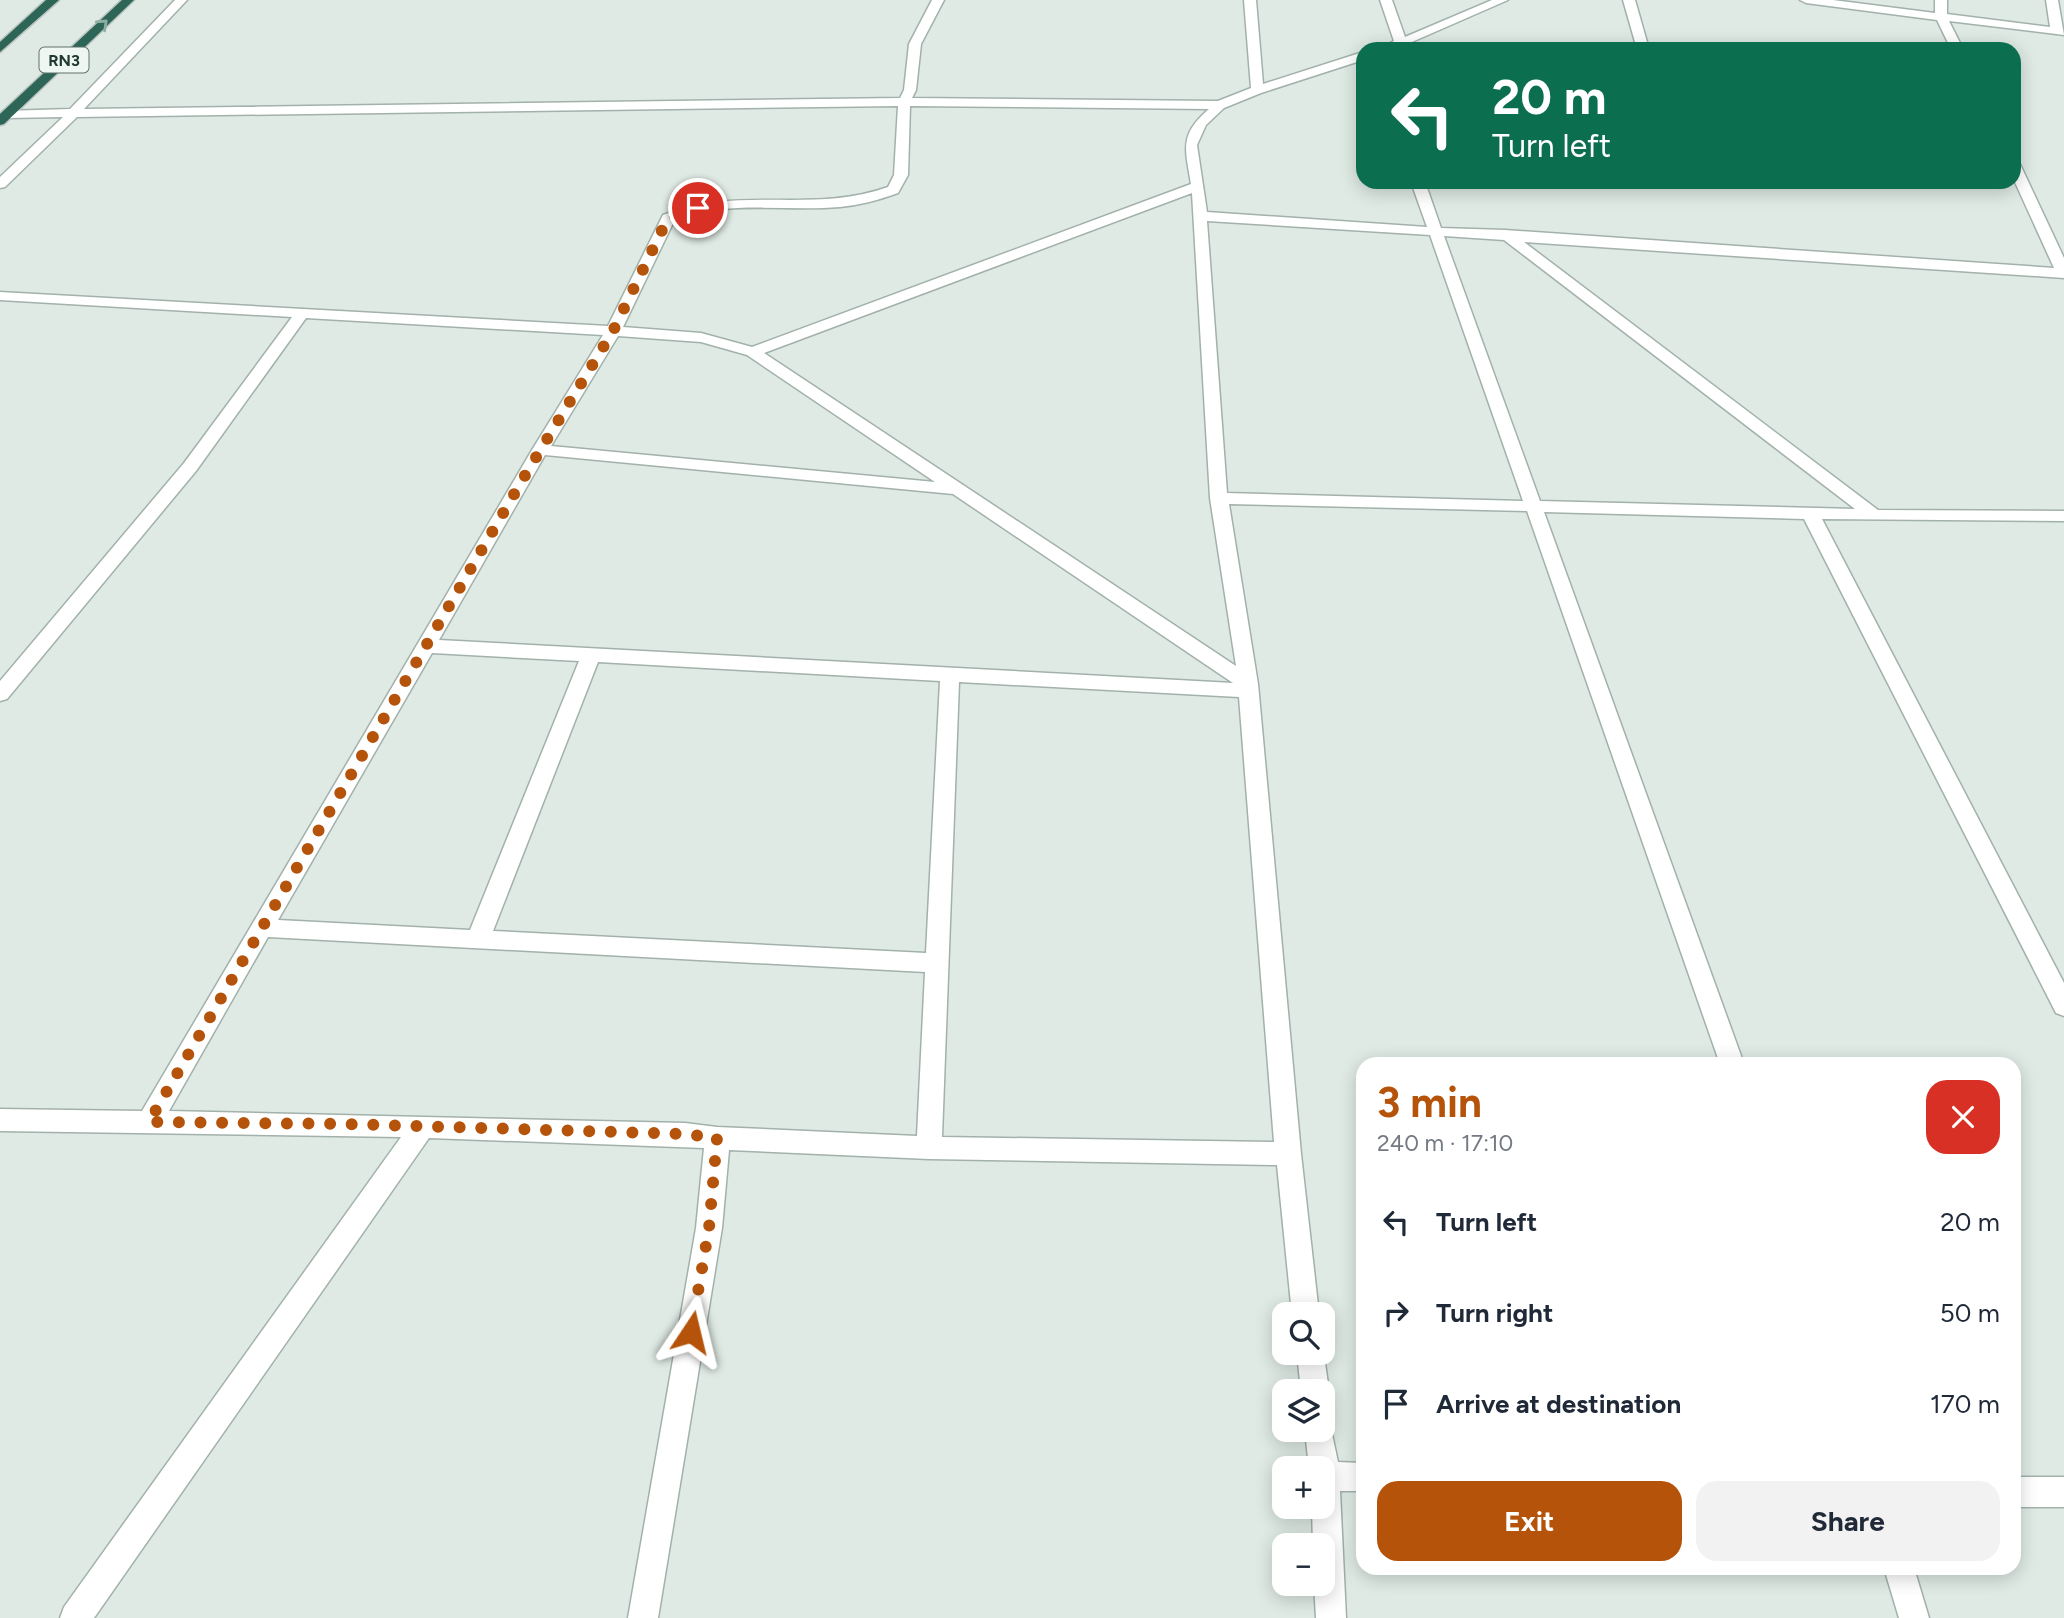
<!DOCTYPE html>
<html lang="en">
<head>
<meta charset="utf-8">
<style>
  body { margin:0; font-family:Figtree,sans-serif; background:#f2f2f3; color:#1f2937; height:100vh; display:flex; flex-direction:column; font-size:26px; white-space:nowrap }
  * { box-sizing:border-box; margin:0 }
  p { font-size:23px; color:#747a83 }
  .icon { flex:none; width:38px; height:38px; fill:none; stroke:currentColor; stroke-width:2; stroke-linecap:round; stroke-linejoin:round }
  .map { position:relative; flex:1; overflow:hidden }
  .panel { position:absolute; left:1356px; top:1057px; width:665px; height:518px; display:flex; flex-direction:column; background:#fff; border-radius:21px; box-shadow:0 4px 18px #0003 }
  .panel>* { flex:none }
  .top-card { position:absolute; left:1356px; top:42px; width:665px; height:147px; border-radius:21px; box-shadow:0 4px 18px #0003; background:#0b6e4f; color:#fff; overflow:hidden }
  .tools { position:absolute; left:1272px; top:1302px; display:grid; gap:14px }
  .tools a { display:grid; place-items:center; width:63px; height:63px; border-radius:14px; background:#fff; box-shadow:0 4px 18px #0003; font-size:35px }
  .pin { position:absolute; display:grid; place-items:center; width:60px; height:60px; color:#fff; margin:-30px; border:4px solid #fff; border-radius:50%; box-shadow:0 2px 7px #0007 }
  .me { position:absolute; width:77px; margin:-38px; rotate:10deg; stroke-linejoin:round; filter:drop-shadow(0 0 5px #0008) }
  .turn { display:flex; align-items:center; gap:24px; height:147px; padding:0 21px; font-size:32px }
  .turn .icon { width:91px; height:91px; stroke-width:2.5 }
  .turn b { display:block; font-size:49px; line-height:60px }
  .round { display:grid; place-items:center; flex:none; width:74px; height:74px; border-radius:21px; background:#f2f2f3 }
  .headline { display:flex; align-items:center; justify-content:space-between; height:119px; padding:0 21px }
  h1 { font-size:42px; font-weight:700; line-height:52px; color:#b45309 }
  .cta { display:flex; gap:14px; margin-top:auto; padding:14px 21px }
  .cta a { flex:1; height:80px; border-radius:21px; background:#b45309; color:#fff; font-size:28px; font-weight:700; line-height:80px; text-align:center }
  .cta a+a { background:#f2f2f3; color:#1f2937 }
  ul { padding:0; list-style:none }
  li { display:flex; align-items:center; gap:21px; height:91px; padding:0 21px }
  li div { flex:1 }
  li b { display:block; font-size:26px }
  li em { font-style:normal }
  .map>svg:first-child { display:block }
</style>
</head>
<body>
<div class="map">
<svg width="2064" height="1618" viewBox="0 0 2064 1618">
  <rect width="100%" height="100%" fill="#dfeae4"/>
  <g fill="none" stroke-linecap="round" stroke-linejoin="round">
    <defs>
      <g id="street">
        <path d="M 175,0 L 187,0 L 84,109 L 900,98 L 904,90 L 909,44 L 932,0 L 944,0 L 921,44 L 916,90 L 912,98 L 1218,101 L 1251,88 L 1244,0 L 1256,0 L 1263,84 L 1363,52 L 1363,60 L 1261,93 L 1224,108 L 1206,125 L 1197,145 L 1207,212 L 1427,227 L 1411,182 L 1425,182 L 1441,228 L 1505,230 L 2054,268 L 2014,180 L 2014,161 L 2019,162 L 2064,258 L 2064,278 L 1524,242 L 1878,510 L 2064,511 L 2064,521 L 1822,519 L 2064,983 L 2064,1016 L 2056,1013 L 1804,519 L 1544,512 L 1744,1064 L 1720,1064 L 1527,511 L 1229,504 L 1258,684 L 1301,1154 L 1319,1314 L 1292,1314 L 1277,1165 L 929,1159 L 729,1150 L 722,1228 L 658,1618 L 628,1618 L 696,1228 L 704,1148 L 429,1138 L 94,1618 L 60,1618 L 64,1607 L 401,1137 L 0,1131 L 0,1109 L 142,1111 L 532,450 L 603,335 L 306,318 L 196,471 L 7,699 L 0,701 L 0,681 L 184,463 L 292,317 L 0,300 L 0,292 L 608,326 L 663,215 C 739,185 813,214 888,187 L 894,175 L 898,106 L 77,117 L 5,187 L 0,188 L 0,177 L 63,117 L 7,118 L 3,117 L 3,111 L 70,109 ZM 910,106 L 1209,109 C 1179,135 1185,148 1191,184 L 752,347 L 701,333 L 623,327 L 674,221 C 728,199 783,212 840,207 C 860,205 879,200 898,193 L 908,175 ZM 1192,193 L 1210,498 L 1236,666 L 764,353 ZM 1207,221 L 1430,235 L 1523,501 L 1227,493 ZM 1444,236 L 1504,240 L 1855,509 L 1540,501 ZM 618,336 L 701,342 L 747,355 L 935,482 L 551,446 ZM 545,455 L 953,494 L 1233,683 L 439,640 ZM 432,653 L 579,661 L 470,930 L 278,920 ZM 598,662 L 940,681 L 926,953 L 493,931 ZM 959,682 L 1239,697 L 1274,1142 L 942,1137 ZM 268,937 L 925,972 L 917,1136 L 717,1127 L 685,1123 L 169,1111 Z"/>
        <path d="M 1380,0 L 1392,0 L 1405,37 L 1492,0 L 1508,0 L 1405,45 L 1395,49 L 1379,49 L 1394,41 Z"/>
        <path d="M 1623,0 L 1635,0 L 1649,49 L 1637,49 Z"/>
        <path d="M 1800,0 L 1833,0 L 1935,13 L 1935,0 L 1947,0 L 1947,14 L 2050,27 L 2046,0 L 2058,0 L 2064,35 L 1949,21 L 1963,49 L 1951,49 L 1937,20 L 1806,3 Z"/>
        <path d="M 1323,1349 L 1329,1391 L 1323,1402 L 1323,1391 L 1301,1391 L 1297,1353 L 1323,1353 Z"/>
        <path d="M 1323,1417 L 1329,1420 L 1338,1462 L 1363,1463 L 1363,1491 L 1340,1491 L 1346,1618 L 1316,1618 L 1314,1584 L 1323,1584 L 1323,1545 L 1313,1545 L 1312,1507 L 1323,1507 L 1323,1468 L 1309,1468 L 1305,1430 L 1323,1430 Z"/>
        <rect x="2014" y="1477" width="50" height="30"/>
        <path d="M 1884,1568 L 1914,1568 L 1929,1618 L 1899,1618 Z"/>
      </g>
      <g id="highway">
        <path d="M 46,0 L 59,0 L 0,52 L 0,42 Z"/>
        <path d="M 122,0 L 134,0 L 4,124 L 0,125 L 0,114 Z"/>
      </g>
    </defs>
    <!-- street casing -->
    <use href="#street" stroke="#a2b1ab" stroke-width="3"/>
    <!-- highway casing -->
    <use href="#highway" stroke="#bcc4c1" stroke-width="3"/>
    <!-- street -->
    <use href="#street" fill="#fff" fill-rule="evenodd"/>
    <!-- highway -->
    <use href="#highway" fill="#2d6557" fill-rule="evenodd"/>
  </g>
  <!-- one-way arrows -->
  <defs><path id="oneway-chevron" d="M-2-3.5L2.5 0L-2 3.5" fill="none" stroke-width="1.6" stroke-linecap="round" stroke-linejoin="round" transform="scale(1.75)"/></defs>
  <use stroke="#8eaea4" href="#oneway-chevron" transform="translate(103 24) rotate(-43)"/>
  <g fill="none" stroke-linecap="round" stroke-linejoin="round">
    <!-- route -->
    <path stroke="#b45309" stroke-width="12" stroke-dasharray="0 21.6" d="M 691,1332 L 709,1228 L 717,1138 L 685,1134 L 347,1124 L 149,1122 L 527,472 L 613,331 L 668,218 L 698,208"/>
  </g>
  <g text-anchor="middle" stroke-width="7" stroke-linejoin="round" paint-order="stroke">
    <!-- shield labels -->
    <rect fill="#eff7f2" stroke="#5e726b" stroke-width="2" x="39.5" y="47.5" width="49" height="25" rx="5"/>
    <g font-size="16" font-weight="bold" fill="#203931">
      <text x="64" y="66">RN3</text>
    </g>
  </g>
</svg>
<div class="tools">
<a><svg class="icon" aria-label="search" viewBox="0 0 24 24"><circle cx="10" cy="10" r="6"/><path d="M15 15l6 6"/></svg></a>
<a><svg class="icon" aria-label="layers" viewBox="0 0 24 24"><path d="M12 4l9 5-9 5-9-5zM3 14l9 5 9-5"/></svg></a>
<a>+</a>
<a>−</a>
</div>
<div class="pin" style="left:698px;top:208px;background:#d93025"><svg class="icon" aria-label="arrive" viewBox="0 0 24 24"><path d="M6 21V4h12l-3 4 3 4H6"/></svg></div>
<svg class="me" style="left:691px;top:1332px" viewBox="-20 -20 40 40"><path d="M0-17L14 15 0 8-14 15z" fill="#b45309" stroke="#fff" stroke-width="4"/></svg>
<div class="top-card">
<div class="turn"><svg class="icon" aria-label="left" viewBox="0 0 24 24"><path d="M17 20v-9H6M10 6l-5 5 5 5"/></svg><div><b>20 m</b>Turn left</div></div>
</div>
<section class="panel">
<div class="headline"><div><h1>3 min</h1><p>240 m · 17:10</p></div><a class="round" style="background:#d93025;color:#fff"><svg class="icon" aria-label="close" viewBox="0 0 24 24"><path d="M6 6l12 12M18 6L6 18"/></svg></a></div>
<ul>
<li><svg class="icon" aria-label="left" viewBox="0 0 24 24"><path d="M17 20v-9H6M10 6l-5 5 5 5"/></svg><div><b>Turn left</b></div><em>20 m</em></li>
<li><svg class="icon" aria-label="right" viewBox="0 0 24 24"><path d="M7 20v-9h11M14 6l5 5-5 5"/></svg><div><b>Turn right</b></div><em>50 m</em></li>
<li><svg class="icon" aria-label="arrive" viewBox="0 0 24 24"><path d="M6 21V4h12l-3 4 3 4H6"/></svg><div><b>Arrive at destination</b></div><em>170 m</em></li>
</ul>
<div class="cta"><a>Exit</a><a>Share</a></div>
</section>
</div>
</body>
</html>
